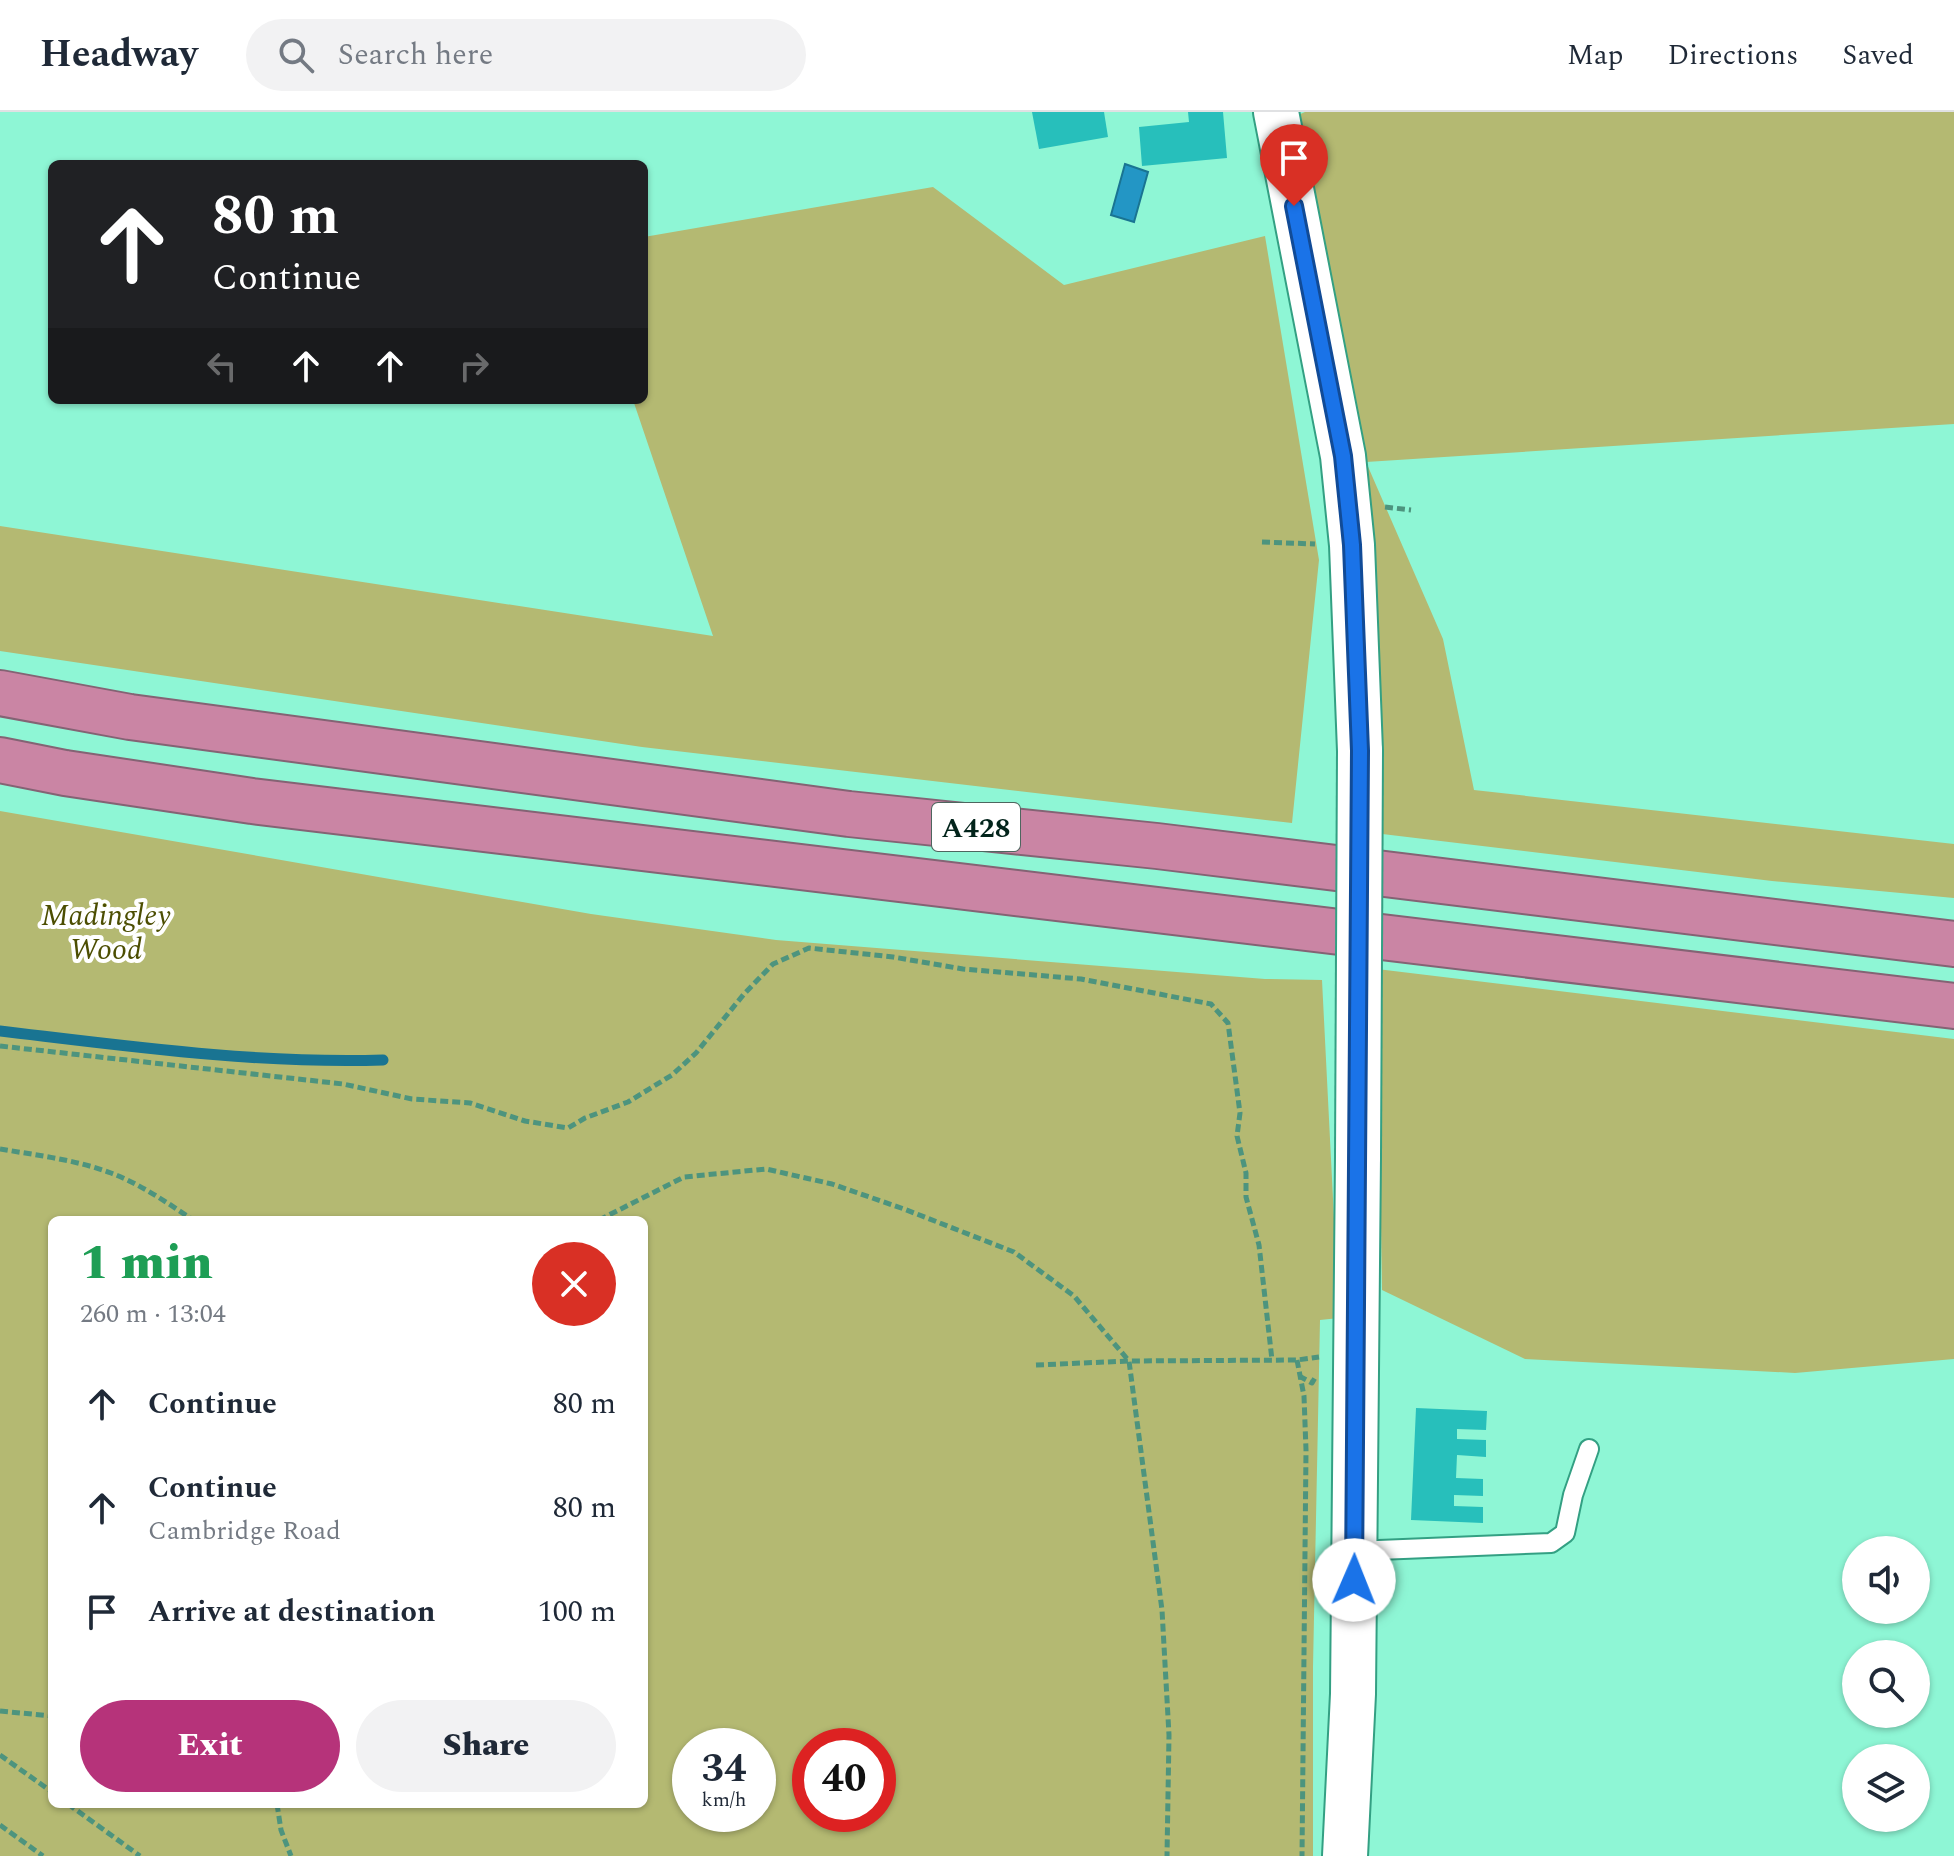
<!DOCTYPE html>
<html lang="en">
<head>
<meta charset="utf-8">
<style>
  body { margin:0; font-family:Spectral,serif; background:#f2f2f3; color:#1f2937; height:100vh; display:flex; flex-direction:column; font-size:30px; white-space:nowrap }
  * { box-sizing:border-box; margin:0 }
  p { font-size:26px; color:#747a83 }
  .icon { flex:none; width:44px; height:44px; fill:none; stroke:currentColor; stroke-width:2; stroke-linecap:round; stroke-linejoin:round }
  .map { position:relative; flex:1; overflow:hidden }
  .panel { position:absolute; left:48px; top:1104px; width:600px; height:592px; display:flex; flex-direction:column; background:#fff; border-radius:12px; box-shadow:0 2px 6px #0004 }
  .panel>* { flex:none }
  .hud { position:absolute; left:48px; top:48px; width:600px; height:244px; border-radius:12px; box-shadow:0 2px 6px #0004; background:#202124; color:#fff; overflow:hidden }
  .buttons { position:absolute; left:1842px; top:1424px; display:grid; gap:16px }
  .buttons a { display:grid; place-items:center; width:88px; height:88px; border-radius:50%; background:#fff; box-shadow:0 2px 6px #0004; font-size:40px }
  .speed { position:absolute; left:672px; top:1616px; display:flex; gap:16px; font-size:40px; font-weight:700; text-align:center }
  .speed>* { display:grid; place-content:center; width:104px; height:104px; border-radius:50%; background:#fff; box-shadow:0 2px 6px #0004; line-height:1 }
  .speed small { font-size:20px; font-weight:400 }
  .speed .limit { border:12px solid #d22; background:#fff; color:#111 }
  .pin { position:absolute; display:grid; place-items:center; width:68px; height:68px; color:#fff; margin:-82px -34px; border-radius:50% 50% 50% 0; rotate:-45deg; box-shadow:0 0 8px #0007 }
  .pin .icon { rotate:45deg }
  .me { position:absolute; width:88px; margin:-44px; rotate:1deg; stroke-linejoin:round; filter:drop-shadow(0 0 6px #0008) }
  .turn { display:flex; align-items:center; gap:28px; height:168px; padding:0 32px; font-size:36px }
  .turn .icon { width:104px; height:104px; stroke-width:2.5 }
  .turn b { display:block; font-size:56px; line-height:68px }
  .lanes { display:flex; align-items:center; height:76px; padding:0 32px; background:#0003; justify-content:center; gap:40px; direction:ltr }
  .lanes .off { opacity:.35 }
  .round { display:grid; place-items:center; flex:none; width:84px; height:84px; border-radius:42px; background:#f2f2f3 }
  .summary { display:flex; align-items:center; justify-content:space-between; height:136px; padding:0 32px }
  h1 { font-size:48px; font-weight:800; line-height:60px; color:#1e9e55 }
  .action { display:flex; gap:16px; margin-top:auto; padding:16px 32px }
  .action a { flex:1; height:92px; border-radius:48px; background:#b6337a; color:#fff; font-size:32px; font-weight:800; line-height:92px; text-align:center }
  .action a+a { background:#f2f2f3; color:#1f2937 }
  ul { padding:0; list-style:none }
  li { display:flex; align-items:center; gap:24px; height:104px; padding:0 32px }
  li div { flex:1 }
  li b { display:block; font-size:30px }
  li em { font-style:normal }
  header { display:flex; align-items:center; gap:48px; box-sizing:border-box; height:112px; padding:0 40px; background:#fff; border-bottom:2px solid #e0e1e3 }
  header strong { font-size:38px }
  nav { display:flex; gap:44px; margin-inline-start:auto; font-size:28px }
  .search { width:560px; height:72px; background:#f2f2f3; display:flex; align-items:center; gap:20px; box-sizing:border-box; padding:0 28px; border-radius:44px; color:#747a83; font-size:30px }
  .map>svg:first-child { display:block }
</style>
</head>
<body>
<header>
<strong>Headway</strong>
<div class="search"><svg class="icon" aria-label="search" viewBox="0 0 24 24"><circle cx="10" cy="10" r="6"/><path d="M15 15l6 6"/></svg>Search here</div>
<nav><a>Map</a><a>Directions</a><a>Saved</a></nav>
</header>
<div class="map">
<svg width="1954" height="1744" viewBox="0 0 1954 1744">
  <rect width="100%" height="100%" fill="#8ef6d5"/>
  <!-- green -->
  <g fill="#b4b972" fill-rule="evenodd">
    <path d="M 1305,0 L 1954,0 L 1954,312 L 1366,350 L 1443,527 L 1474,678 L 1954,732 L 1954,786 L 1772,769 L 1374,721 L 1296,4 Z"/>
    <path d="M 933,75 L 1064,173 L 1265,124 L 1319,448 L 1292,711 L 642,635 L 0,539 L 0,414 L 713,524 L 633,288 L 644,288 L 644,125 Z"/>
    <path d="M 0,699 L 591,802 L 776,828 L 1265,867 L 1322,868 L 1339,1206 L 1320,1208 L 1313,1555 L 1313,1744 L 0,1744 ZM 52,1108 L 644,1108 L 644,1692 L 52,1692 ZM 690,1634 L 758,1634 L 758,1702 L 690,1702 ZM 810,1634 L 878,1634 L 878,1702 L 810,1702 Z"/>
    <path d="M 1377,857 L 1954,927 L 1954,1247 L 1795,1261 L 1525,1247 L 1382,1178 Z"/>
  </g>
  <!-- water -->
  <path fill="#2396c5" stroke="#197492" stroke-width="2" d="M 1125,52 L 1148,60 L 1134,110 L 1111,103 Z"/>
  <g fill="none" stroke-linecap="round" stroke-linejoin="round">
    <!-- stream -->
    <path stroke="#197492" stroke-width="11" d="M 0,919 C 127,934 255,952 383,948"/>
  </g>
  <!-- building -->
  <g fill="#27bfbb">
    <path d="M 1032,0 L 1104,0 L 1108,25 L 1039,37 Z"/>
    <path d="M 1188,0 L 1223,0 L 1227,46 L 1142,54 L 1139,15 L 1189,10 Z"/>
    <path d="M 1416,1296 L 1487,1299 L 1486,1318 L 1457,1317 L 1457,1327 L 1486,1328 L 1486,1345 L 1457,1343 L 1456,1366 L 1483,1367 L 1483,1384 L 1454,1383 L 1454,1394 L 1483,1395 L 1483,1411 L 1411,1408 Z"/>
  </g>
  <g fill="none" stroke-linecap="round" stroke-linejoin="round">
    <defs>
      <path id="lane" d="M 1354,1439 L 1551,1431 L 1565,1421 L 1573,1383 L 1589,1337"/>
      <g id="secondary">
        <path d="M 1276,0 L 1343,344 L 1352,433 L 1360,639"/>
        <path d="M 1345,1744 L 1353,1582 L 1358,1045"/>
      </g>
      <g id="highway">
        <path d="M 0,581 L 130,605 L 849,702 L 1157,734 L 1954,832"/>
        <path d="M 0,648 L 65,661 L 252,689 L 1954,894"/>
      </g>
    </defs>
    <!-- lane casing -->
    <use href="#lane" stroke="#33a083" stroke-width="22"/>
    <!-- secondary casing -->
    <use href="#secondary" stroke="#33a083" stroke-width="48"/>
    <!-- highway casing -->
    <use href="#highway" stroke="#846374" stroke-width="48"/>
    <!-- path -->
    <g stroke="#4d947e" stroke-width="5" stroke-dasharray="8 4" stroke-linecap="butt">
      <path d="M 1385,395 L 1411,398"/>
      <path d="M 1262,430 L 1315,432"/>
      <path d="M 0,934 L 343,972 L 412,987 L 470,991 L 525,1009 L 568,1016 L 585,1006 L 628,990 L 672,963 L 696,941 L 744,882 L 773,852 L 809,836 L 893,845 L 963,857 L 1081,867 L 1211,892 L 1228,911 L 1240,1001 L 1237,1024 L 1246,1061 L 1246,1085 L 1259,1133 L 1272,1248"/>
      <path d="M 0,1037 C 36,1043 77,1048 111,1061 C 140,1072 168,1091 193,1108"/>
      <path d="M 599,1108 L 684,1065 L 766,1057 L 832,1072 L 904,1097 L 1014,1140 L 1074,1184 L 1129,1249 L 1162,1498 L 1169,1623 L 1167,1744"/>
      <path d="M 1297,1248 L 1304,1284 L 1306,1338 L 1302,1744"/>
      <path d="M 1036,1253 L 1129,1249 L 1297,1248 L 1319,1245"/>
      <path d="M 1299,1264 L 1312,1271 L 1316,1264"/>
      <path d="M 0,1599 L 52,1604"/>
      <path d="M 0,1643 L 52,1680"/>
      <path d="M 68,1692 L 140,1744"/>
      <path d="M 277,1692 L 281,1718 L 291,1744"/>
      <path d="M 0,1713 L 43,1744"/>
    </g>
    <!-- lane -->
    <use href="#lane" stroke="#fff" stroke-width="18"/>
    <!-- secondary -->
    <use href="#secondary" stroke="#fff" stroke-width="44"/>
    <!-- highway -->
    <use href="#highway" stroke="#ca85a4" stroke-width="44"/>
    <defs>
      <path id="secondary-bridge" d="M 1358,1045 L 1360,639"/>
    </defs>
    <!-- secondary-bridge casing -->
    <use href="#secondary-bridge" stroke="#33a083" stroke-width="48" stroke-linecap="butt"/>
    <!-- secondary-bridge -->
    <use href="#secondary-bridge" stroke="#fff" stroke-width="44"/>
  </g>
  <g fill="none" stroke-linecap="round" stroke-linejoin="round">
    <defs>
      <path id="route" d="M 1294,94 L 1343,344 L 1352,433 L 1360,639 L 1354,1468"/>
    </defs>
    <!-- route casing -->
    <use href="#route" stroke="#114b97" stroke-width="20"/>
    <!-- route -->
    <use href="#route" stroke="#1a73e8" stroke-width="14"/>
  </g>
  <g text-anchor="middle" stroke-width="8" stroke-linejoin="round" paint-order="stroke">
    <!-- shield labels -->
    <rect fill="#fff" stroke="#4e665f" stroke-width="2" x="932" y="691" width="88" height="48" rx="6"/>
    <g font-size="28" font-weight="bold" fill="#02241b">
      <text x="976" y="725">A428</text>
    </g>
    <!-- park labels -->
    <g font-size="30" font-style="italic" fill="#4c4e02" stroke="#fff">
      <text x="106" y="813">Madingley<tspan x="106" dy="34">Wood</tspan></text>
    </g>
  </g>
</svg>
<div class="buttons">
<a><svg class="icon" aria-label="sound" viewBox="0 0 24 24"><path d="M4 9h4l5-4v14l-5-4H4zM17 9q2 3 0 6"/></svg></a>
<a><svg class="icon" aria-label="search" viewBox="0 0 24 24"><circle cx="10" cy="10" r="6"/><path d="M15 15l6 6"/></svg></a>
<a><svg class="icon" aria-label="layers" viewBox="0 0 24 24"><path d="M12 4l9 5-9 5-9-5zM3 14l9 5 9-5"/></svg></a>
</div>
<div class="speed"><div>34<small>km/h</small></div><div class="limit">40</div></div>
<div class="pin" style="left:1294px;top:94px;background:#d93025"><svg class="icon" aria-label="arrive" viewBox="0 0 24 24"><path d="M6 21V4h12l-3 4 3 4H6"/></svg></div>
<svg class="me" style="left:1354px;top:1468px" viewBox="-20 -20 40 40"><circle r="19" fill="#fff"/><path d="M0-13L10 11 0 6-10 11z" fill="#1a73e8"/></svg>
<div class="hud">
<div class="turn"><svg class="icon" aria-label="ahead" viewBox="0 0 24 24"><path d="M12 20V5M6 11l6-6 6 6"/></svg><div><b>80 m</b>Continue</div></div>
<div class="lanes"><svg class="icon off" aria-label="left" viewBox="0 0 24 24"><path d="M17 20v-9H6M10 6l-5 5 5 5"/></svg><svg class="icon" aria-label="ahead" viewBox="0 0 24 24"><path d="M12 20V5M6 11l6-6 6 6"/></svg><svg class="icon" aria-label="ahead" viewBox="0 0 24 24"><path d="M12 20V5M6 11l6-6 6 6"/></svg><svg class="icon off" aria-label="right" viewBox="0 0 24 24"><path d="M7 20v-9h11M14 6l5 5-5 5"/></svg></div>
</div>
<section class="panel">
<div class="summary"><div><h1>1 min</h1><p>260 m · 13:04</p></div><a class="round" style="background:#d93025;color:#fff"><svg class="icon" aria-label="close" viewBox="0 0 24 24"><path d="M6 6l12 12M18 6L6 18"/></svg></a></div>
<ul>
<li><svg class="icon" aria-label="ahead" viewBox="0 0 24 24"><path d="M12 20V5M6 11l6-6 6 6"/></svg><div><b>Continue</b></div><em>80 m</em></li>
<li><svg class="icon" aria-label="ahead" viewBox="0 0 24 24"><path d="M12 20V5M6 11l6-6 6 6"/></svg><div><b>Continue</b><p>Cambridge Road</p></div><em>80 m</em></li>
<li><svg class="icon" aria-label="arrive" viewBox="0 0 24 24"><path d="M6 21V4h12l-3 4 3 4H6"/></svg><div><b>Arrive at destination</b></div><em>100 m</em></li>
</ul>
<div class="action"><a>Exit</a><a>Share</a></div>
</section>
</div>
</body>
</html>
